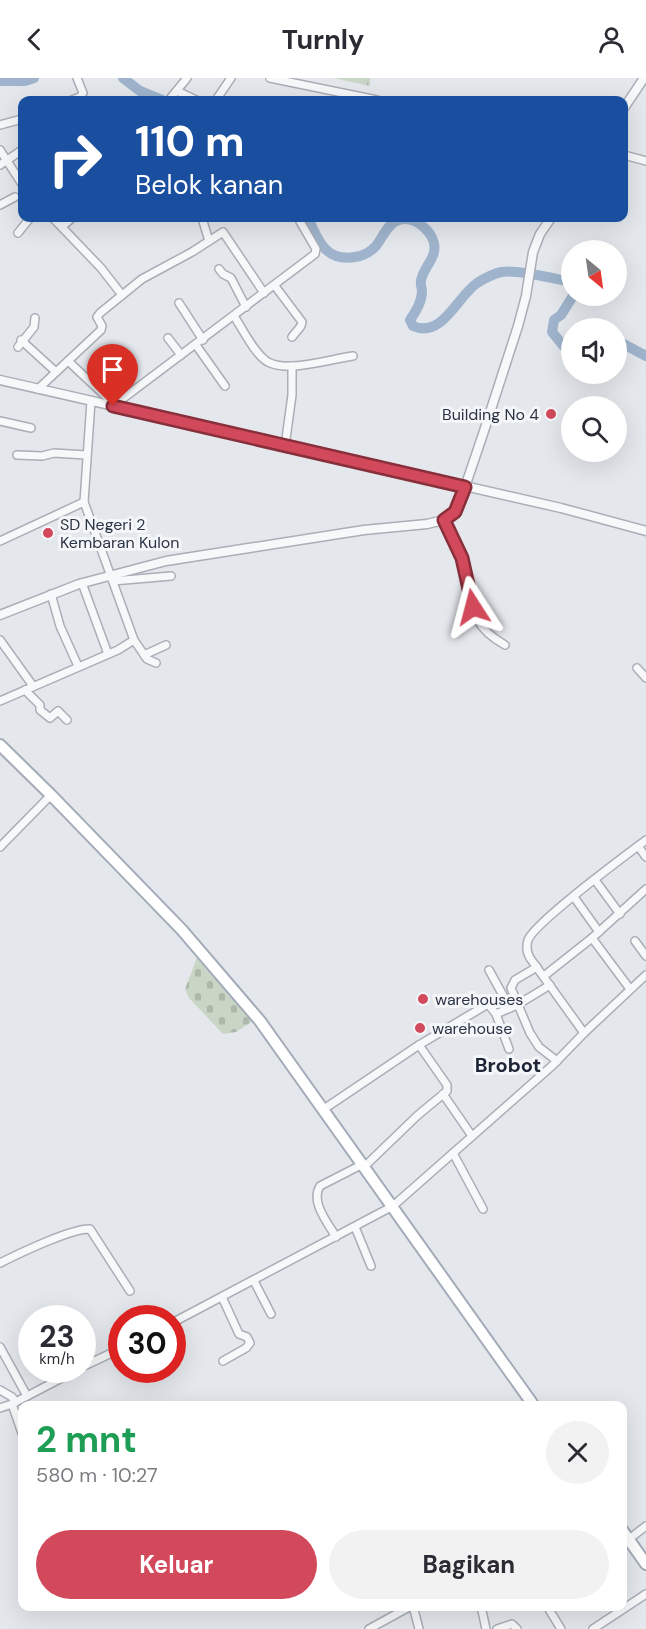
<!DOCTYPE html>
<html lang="id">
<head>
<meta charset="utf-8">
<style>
  body { margin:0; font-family:"DM Sans",sans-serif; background:#f2f2f3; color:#2b2b33; height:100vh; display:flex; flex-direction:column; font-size:22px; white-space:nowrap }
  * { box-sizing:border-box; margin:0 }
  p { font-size:20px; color:#7c7c81 }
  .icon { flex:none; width:33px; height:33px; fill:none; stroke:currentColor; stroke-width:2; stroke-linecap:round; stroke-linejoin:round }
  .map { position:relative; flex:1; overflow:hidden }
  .drawer { position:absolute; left:18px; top:1323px; width:609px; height:210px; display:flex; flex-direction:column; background:#fff; border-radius:12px; box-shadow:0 6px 24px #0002 }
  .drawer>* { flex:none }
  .banner { position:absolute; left:18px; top:18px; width:610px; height:126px; border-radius:12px; box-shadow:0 6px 24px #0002; background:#1a4fa0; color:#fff; overflow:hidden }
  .needle { width:39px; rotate:151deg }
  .tools { position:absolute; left:561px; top:162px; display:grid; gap:12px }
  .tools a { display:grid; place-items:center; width:66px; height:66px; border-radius:50%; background:#fff; box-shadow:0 6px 24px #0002; font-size:30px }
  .speed { position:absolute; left:18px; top:1227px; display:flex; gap:12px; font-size:30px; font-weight:700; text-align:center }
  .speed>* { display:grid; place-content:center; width:78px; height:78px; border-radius:50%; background:#fff; box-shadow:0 6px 24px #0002; line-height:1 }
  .speed small { font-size:15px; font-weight:400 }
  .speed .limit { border:9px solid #d22; background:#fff; color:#111 }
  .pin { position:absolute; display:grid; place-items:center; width:51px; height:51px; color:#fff; margin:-62px -26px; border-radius:50% 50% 50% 0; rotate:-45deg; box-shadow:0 0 6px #0007 }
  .pin .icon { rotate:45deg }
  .me { position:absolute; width:66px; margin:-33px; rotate:351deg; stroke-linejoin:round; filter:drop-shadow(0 0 4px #0008) }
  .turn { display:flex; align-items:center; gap:21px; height:126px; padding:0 18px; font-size:27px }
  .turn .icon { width:78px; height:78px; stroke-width:2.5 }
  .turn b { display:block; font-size:42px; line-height:51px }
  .round { display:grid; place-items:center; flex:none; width:63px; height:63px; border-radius:32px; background:#f2f2f3 }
  .head { display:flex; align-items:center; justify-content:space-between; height:102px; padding:0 18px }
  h1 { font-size:36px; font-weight:700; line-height:45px; color:#1e9e55 }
  .primary-button { display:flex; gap:12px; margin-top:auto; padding:12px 18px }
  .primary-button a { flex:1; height:69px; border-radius:36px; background:#d1495b; color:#fff; font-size:24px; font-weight:700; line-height:69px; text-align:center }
  .primary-button a+a { background:#f2f2f3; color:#2b2b33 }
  header { display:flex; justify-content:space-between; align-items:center; height:78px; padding:0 18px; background:#fff; font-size:27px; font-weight:700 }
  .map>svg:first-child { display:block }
</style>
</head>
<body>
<header><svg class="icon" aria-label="back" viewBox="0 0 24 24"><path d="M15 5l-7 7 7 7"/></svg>Turnly<svg class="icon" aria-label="person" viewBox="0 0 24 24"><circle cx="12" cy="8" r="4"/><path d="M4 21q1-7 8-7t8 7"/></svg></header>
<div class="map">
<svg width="646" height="1551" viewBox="0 0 646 1551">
  <defs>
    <pattern id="grass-tufts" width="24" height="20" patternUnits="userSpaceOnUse" patternTransform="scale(1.5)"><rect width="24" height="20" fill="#c9d6c5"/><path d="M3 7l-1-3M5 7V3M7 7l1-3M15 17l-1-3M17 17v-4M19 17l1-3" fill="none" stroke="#adb8ab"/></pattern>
    <pattern id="cemetery-stones" width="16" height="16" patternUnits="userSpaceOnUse" patternTransform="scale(1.5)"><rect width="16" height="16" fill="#c9d6c5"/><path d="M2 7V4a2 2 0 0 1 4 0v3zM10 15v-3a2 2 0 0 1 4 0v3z" fill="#adb8ab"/></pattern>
  </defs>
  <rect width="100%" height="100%" fill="#e4e7ec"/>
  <!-- grass -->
  <path fill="url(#grass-tufts)" d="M 334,0 L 370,0 L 370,8 Z"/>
  <!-- cemetery -->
  <path fill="url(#cemetery-stones)" d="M 197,880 L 253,943 L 236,954 L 223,956 L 189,920 L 185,911 Z"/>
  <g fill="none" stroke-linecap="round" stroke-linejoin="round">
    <!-- river -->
    <g stroke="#9fb4cc" stroke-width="10">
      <path d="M 123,0 L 140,13 L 162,22"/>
      <path d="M 0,3 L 25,3 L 34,0"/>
      <path d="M 308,140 C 318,163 326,184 355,179 C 362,178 370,174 375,169 C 382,161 388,144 399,142 C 416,137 438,157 434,174 C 432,184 422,193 421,203 C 420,206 422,210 422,213 C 422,224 416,233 410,242 L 413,248 C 442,261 457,219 477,205 C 483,201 495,195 502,194 C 514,191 552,200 567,203 L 572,205"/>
      <path d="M 616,262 L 646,278"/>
      <path d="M 572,272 L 566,271 L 552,254 L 554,242 L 561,237 L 573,218"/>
    </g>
    <defs>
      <g id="minor">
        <path d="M 270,0 L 377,22"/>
        <path d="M 177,13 L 196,22"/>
        <path d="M 72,22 L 80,19 L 83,15 L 77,0"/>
        <path d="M 169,22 L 187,0"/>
        <path d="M 216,22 L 231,0"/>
        <path d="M 0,47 L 22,41"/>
        <path d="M 0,72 L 22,106"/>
        <path d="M 624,77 L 646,83"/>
        <path d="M 0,87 L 22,72"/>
        <path d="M 0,127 L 15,119"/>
        <path d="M 53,140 L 101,190 L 122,217"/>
        <path d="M 202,140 L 209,163"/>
        <path d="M 63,148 L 72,140"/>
        <path d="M 18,155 L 30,140"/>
        <path d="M 219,191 L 223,196 L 231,200 L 246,229"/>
        <path d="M 275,208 L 302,244 L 301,248 L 292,259"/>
        <path d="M 179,225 L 203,262"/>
        <path d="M 234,238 C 242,250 255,277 268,284 C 287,295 331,281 353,278"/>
        <path d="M 168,260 L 181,277"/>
        <path d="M 21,262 L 56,294"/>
        <path d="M 196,267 L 225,308"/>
        <path d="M 18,269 L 34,249 L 35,240"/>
        <path d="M 68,283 L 114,326"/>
        <path d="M 38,311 L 101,252 L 102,248 L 97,239 L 100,235 L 142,201 L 192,174 L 223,154 L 264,215"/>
        <path d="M 113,328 L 315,176 L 316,171 L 298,140"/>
        <path d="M 0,343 L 31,350"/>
        <path d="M 285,368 L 292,317 L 292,288"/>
        <path d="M 17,377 L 42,378 L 54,375 L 86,377"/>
        <path d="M 444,442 C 449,455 457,467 462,480 C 478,520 461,542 505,567"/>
        <path d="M 0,463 L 84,424"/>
        <path d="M 113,503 L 171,498"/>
        <path d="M 82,505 L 108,576"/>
        <path d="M 51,516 L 60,548 L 78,588"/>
        <path d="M 0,562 L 33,608"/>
        <path d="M 134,562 L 147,581 L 156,585"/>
        <path d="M 144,577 L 166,567"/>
        <path d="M 637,590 L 646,600"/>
        <path d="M 25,612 L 40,627 L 40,632 L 50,640 L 58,633 L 67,642"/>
        <path d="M 0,623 L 118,572 L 134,562 L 84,424 L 91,323"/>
        <path d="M 638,768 L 646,779"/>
        <path d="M 0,769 L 51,717"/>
        <path d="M 595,802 L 620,836"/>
        <path d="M 574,819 L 599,854"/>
        <path d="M 635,863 L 646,878"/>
        <path d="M 537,889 L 515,902 L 511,910 L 530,955 L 539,969 L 557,983"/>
        <path d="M 489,892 L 510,930"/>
        <path d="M 544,898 L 592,860"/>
        <path d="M 630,911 L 592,860 L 646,811"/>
        <path d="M 496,936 L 517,927 L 550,907"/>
        <path d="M 584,955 L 530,880 C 527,875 526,869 528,862 C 535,844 625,778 646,762"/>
        <path d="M 443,1016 L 472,1058"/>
        <path d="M 324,1031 L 419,967 L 488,926 L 496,936 L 509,971"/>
        <path d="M 453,1075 L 483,1131"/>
        <path d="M 365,1088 L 418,1037 L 447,1013 L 447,1007 L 419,967"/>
        <path d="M 355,1149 L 371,1188"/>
        <path d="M 336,1159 C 328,1145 310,1124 320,1108 L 363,1086"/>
        <path d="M 0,1185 C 18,1176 72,1150 90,1151 L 130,1213"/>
        <path d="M 254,1203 L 271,1236"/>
        <path d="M 222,1219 L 239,1256 L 247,1259 L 250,1265 L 246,1270 L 223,1283"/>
        <path d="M 172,1245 L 393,1128 L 553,987 L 584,955 L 646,897"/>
        <path d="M 0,1269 L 27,1318"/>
        <path d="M 82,1289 L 122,1270"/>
        <path d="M 0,1312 L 12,1319 L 16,1324"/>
        <path d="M 12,1326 L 22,1355"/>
        <path d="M 0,1330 L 12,1326 L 77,1292"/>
        <path d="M 629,1461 L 646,1448"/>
        <path d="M 413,1528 L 419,1551"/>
        <path d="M 481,1528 L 486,1551"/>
        <path d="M 547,1528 L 561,1551"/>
        <path d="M 369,1551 L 411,1528"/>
        <path d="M 497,1551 L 512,1546 L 517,1551"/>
        <path d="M 593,1551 L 646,1516"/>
      </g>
      <g id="tertiary">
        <path d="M 624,30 L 644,0"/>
        <path d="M 0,302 L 561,430 L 646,453"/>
        <path d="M 0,537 L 79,506 L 166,483 L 364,452 L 427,446 L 444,442 L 452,438 L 465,409 L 484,353 L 518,248 L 526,218 L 533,174 L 540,156 L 551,140"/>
      </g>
      <g id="primary">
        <path d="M 0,667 L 51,717 L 182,852 L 260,943 L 534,1328"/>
        <path d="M 622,1452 L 646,1486"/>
      </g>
    </defs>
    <!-- minor casing -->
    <use href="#minor" stroke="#a9aeb7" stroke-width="10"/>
    <!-- tertiary casing -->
    <use href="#tertiary" stroke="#a9aeb7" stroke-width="11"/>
    <!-- primary casing -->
    <use href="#primary" stroke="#a3abb8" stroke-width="14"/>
    <!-- minor -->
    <use href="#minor" stroke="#f7f8fa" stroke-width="7"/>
    <!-- tertiary -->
    <use href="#tertiary" stroke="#f7f8fa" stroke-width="8"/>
    <!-- primary -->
    <use href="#primary" stroke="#fff" stroke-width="10"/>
  </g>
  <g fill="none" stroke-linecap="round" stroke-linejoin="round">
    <defs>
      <path id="route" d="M 113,328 L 465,409 L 455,434 L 444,442 L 462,480 L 473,529"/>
    </defs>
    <!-- route casing -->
    <use href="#route" stroke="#882f3b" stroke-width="15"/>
    <!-- route -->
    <use href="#route" stroke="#d1495b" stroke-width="10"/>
  </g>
  <!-- markers -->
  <g fill="#d1495b" stroke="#f4f6f9" stroke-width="2">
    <circle cx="551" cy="336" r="6"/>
    <circle cx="48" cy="455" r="6"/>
    <circle cx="423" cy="921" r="6"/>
    <circle cx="420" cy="950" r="6"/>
  </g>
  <g text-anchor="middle" stroke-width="6" stroke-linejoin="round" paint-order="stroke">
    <!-- poi labels -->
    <g font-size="16" fill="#2b3445" stroke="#f4f6f9" text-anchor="start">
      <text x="539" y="342" text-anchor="end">Building No 4</text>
      <text x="60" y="452">SD Negeri 2<tspan x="60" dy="18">Kembaran Kulon</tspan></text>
      <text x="435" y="927">warehouses</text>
      <text x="432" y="956">warehouse</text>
    </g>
    <!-- quarter labels -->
    <g font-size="20" font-weight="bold" fill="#1d2536" stroke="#f4f6f9">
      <text x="508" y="994">Brobot</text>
    </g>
  </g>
</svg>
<div class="tools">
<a><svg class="needle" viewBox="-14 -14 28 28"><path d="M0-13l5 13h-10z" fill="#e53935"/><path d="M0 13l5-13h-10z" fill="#7c7c81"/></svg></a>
<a><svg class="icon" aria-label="sound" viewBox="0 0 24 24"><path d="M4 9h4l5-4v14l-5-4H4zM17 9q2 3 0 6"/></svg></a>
<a><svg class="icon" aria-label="search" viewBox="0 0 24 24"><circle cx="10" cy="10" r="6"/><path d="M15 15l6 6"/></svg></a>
</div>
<div class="speed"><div>23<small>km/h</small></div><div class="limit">30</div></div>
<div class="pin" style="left:113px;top:328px;background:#d93025"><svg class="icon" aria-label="arrive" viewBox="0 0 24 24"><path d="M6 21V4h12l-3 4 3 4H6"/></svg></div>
<svg class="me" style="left:473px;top:529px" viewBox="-20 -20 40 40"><path d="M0-17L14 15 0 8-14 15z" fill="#d1495b" stroke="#fff" stroke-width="4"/></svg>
<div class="banner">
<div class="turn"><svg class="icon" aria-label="right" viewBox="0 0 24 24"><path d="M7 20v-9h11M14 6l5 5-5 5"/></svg><div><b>110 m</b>Belok kanan</div></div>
</div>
<section class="drawer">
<div class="head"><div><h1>2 mnt</h1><p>580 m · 10:27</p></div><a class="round"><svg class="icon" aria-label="close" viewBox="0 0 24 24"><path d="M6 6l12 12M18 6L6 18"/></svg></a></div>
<div class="primary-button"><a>Keluar</a><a>Bagikan</a></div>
</section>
</div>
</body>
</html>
